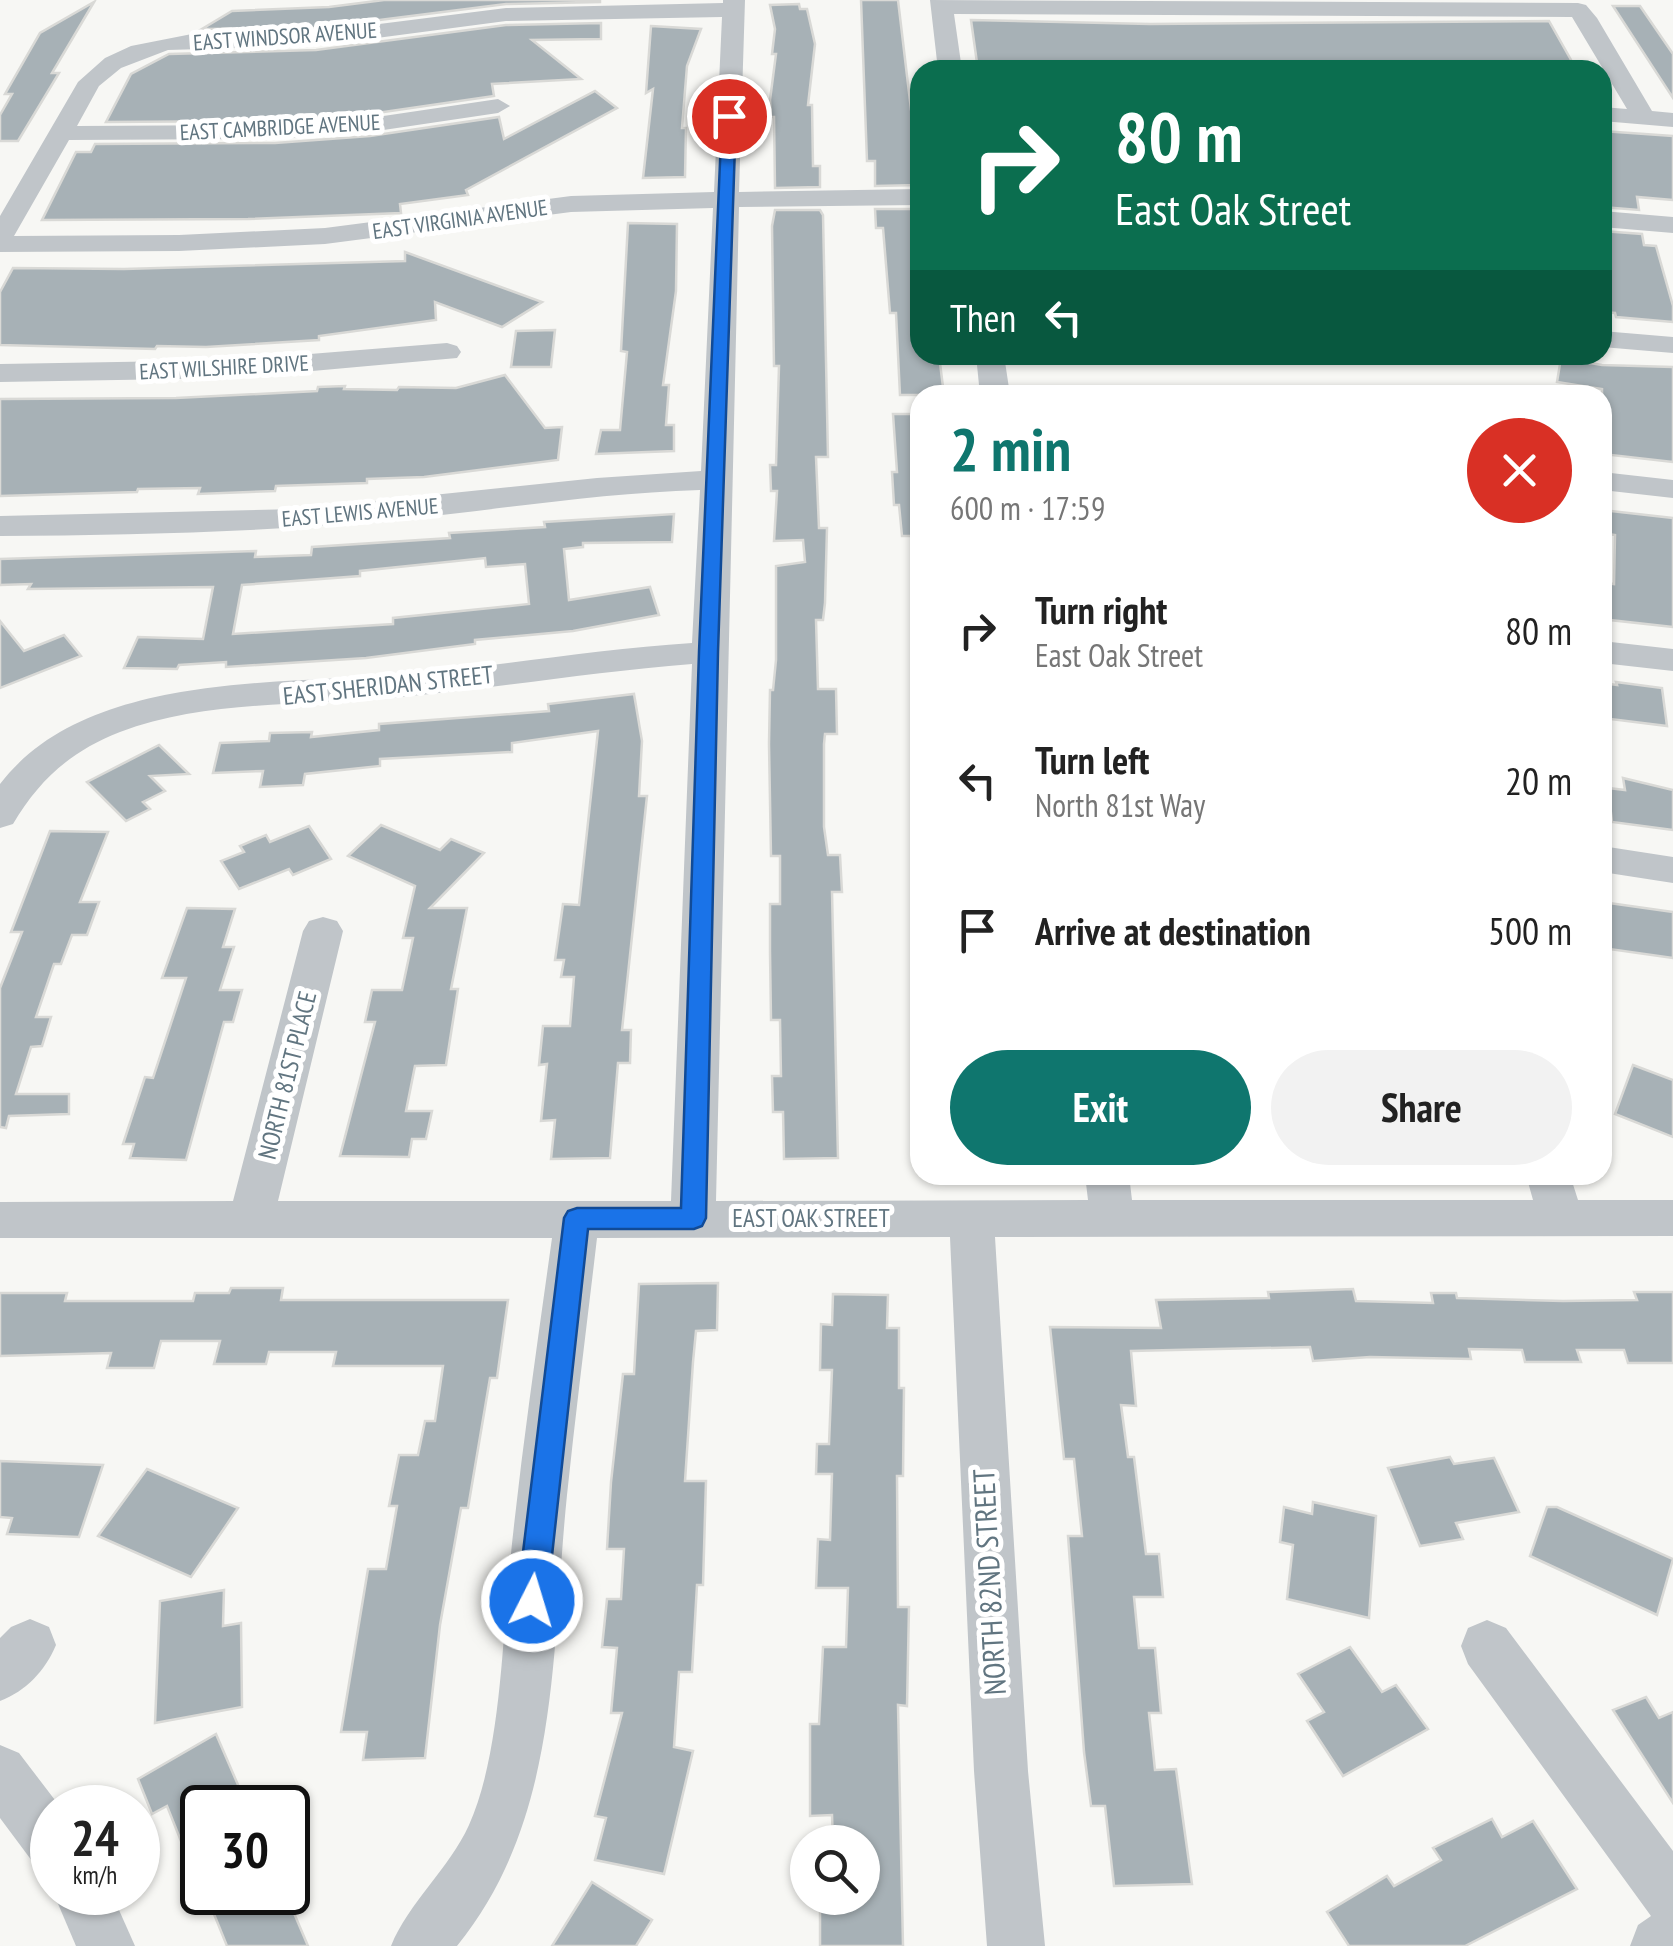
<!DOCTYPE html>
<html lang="en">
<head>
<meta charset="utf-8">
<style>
  body { margin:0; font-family:"PT Sans Narrow",sans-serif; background:#f2f2f2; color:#222; height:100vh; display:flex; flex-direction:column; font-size:38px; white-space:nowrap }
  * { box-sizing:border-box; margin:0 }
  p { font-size:32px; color:#767676 }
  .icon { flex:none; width:55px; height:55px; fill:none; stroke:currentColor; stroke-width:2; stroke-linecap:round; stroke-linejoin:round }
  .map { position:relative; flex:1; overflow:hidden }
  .drawer { position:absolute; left:910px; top:385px; width:702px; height:800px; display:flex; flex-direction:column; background:#fff; border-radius:30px; box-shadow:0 2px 8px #0004 }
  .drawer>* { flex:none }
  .top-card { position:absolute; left:910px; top:60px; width:702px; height:305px; border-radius:30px; box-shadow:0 2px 8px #0004; background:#0b6e4f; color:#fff; overflow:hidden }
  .buttons { position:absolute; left:790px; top:1825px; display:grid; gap:20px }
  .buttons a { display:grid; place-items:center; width:90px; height:90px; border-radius:50%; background:#fff; box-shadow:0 2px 8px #0004; font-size:50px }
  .speed { position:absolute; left:30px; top:1785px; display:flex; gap:20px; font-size:50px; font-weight:700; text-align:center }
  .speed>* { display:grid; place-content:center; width:130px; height:130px; border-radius:50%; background:#fff; box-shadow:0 2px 8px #0004; line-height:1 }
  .speed small { font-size:25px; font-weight:400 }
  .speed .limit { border:5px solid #111; border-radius:15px; background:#fff; color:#111 }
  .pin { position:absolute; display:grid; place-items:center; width:85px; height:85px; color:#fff; margin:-42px; border:5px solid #fff; border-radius:50%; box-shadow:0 2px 10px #0007 }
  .me { position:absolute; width:110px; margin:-55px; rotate:5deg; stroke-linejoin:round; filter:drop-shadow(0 0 8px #0008) }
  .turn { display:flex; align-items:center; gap:35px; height:210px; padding:0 40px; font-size:45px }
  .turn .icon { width:130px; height:130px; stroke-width:2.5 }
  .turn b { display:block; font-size:70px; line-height:85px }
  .then { display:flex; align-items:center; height:95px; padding:0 40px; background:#0003; gap:20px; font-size:38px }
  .round { display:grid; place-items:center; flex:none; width:105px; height:105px; border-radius:52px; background:#f2f2f2 }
  .headline { display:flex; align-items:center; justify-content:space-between; height:170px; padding:0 40px }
  h1 { font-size:60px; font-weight:700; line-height:75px; color:#0f766e }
  .button { display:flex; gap:20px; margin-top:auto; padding:20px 40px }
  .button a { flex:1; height:115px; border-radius:60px; background:#0f766e; color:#fff; font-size:40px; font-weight:700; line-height:115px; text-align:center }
  .button a+a { background:#f2f2f2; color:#222 }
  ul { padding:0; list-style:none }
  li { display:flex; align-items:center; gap:30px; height:150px; padding:0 40px }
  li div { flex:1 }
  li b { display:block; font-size:38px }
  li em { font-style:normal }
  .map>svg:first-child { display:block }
</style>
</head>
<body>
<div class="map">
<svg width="1673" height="1946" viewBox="0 0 1673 1946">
  <rect width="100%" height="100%" fill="#f7f7f4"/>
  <!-- building -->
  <g fill="#a7b1b6" stroke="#d9d9d6" stroke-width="2.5" fill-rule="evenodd">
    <path d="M 384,0 L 600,0 L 600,2 L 506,4 L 316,28 L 202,29 L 232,11 L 329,7 Z"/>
    <path d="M 861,0 L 898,0 L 920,185 L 875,186 L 875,161 L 867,161 Z"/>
    <path d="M 94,2 L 52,73 L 59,73 L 18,141 L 0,141 L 0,115 L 12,94 L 5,94 L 40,33 Z"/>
    <path d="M 799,4 L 800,9 L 807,9 L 815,44 L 808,105 L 812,105 L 813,166 L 820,166 L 820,187 L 775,188 L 774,117 L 771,117 L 770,100 L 776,54 L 772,54 L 775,29 L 770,5 Z"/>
    <path d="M 1613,6 L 1640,6 L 1673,54 L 1673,98 Z"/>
    <path d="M 971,20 L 1150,24 L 1549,21 L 1575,67 L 978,70 Z"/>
    <path d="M 601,23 L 601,39 L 532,40 L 581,79 L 492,84 L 494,96 L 370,114 L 275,121 L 106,122 L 131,74 L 169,54 L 316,50 L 506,25 Z"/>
    <path d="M 651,26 L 701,29 L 687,66 L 682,128 L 686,128 L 685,177 L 643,178 L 653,89 L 646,93 Z"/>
    <path d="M 595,91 L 617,108 L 466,190 L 468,195 L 400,204 L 401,213 L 248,219 L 42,220 L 76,152 L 91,152 L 95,144 L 275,143 L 370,136 L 499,117 L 504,139 Z"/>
    <path d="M 1602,131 L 1673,136 L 1673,200 L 1637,197 L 1639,210 L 1602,207 Z"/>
    <path d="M 875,209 L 920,209 L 920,355 L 939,355 L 944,395 L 900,395 L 896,313 L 890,313 L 883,228 L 876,228 Z"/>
    <path d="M 775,210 L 820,210 L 823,215 L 828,457 L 816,457 L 819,528 L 827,528 L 825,603 L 823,620 L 816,620 L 818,689 L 836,689 L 837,734 L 825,734 L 824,744 L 824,827 L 828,855 L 840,855 L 842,892 L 832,892 L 838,1158 L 784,1159 L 783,1112 L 773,1112 L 772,1076 L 781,1076 L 780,1020 L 771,1020 L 770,952 L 770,904 L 780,904 L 780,856 L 771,856 L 769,744 L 770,690 L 773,690 L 776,660 L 776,566 L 805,562 L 803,540 L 774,541 L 777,491 L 771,491 L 770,465 L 776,465 L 779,366 L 774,366 L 772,226 Z"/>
    <path d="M 628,223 L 677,224 L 676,291 L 663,385 L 669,385 L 666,425 L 674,425 L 674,451 L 596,454 L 601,430 L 620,430 L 627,352 L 621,351 Z"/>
    <path d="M 1602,231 L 1642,234 L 1644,245 L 1656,246 L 1673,306 L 1673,322 L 1616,317 L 1615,313 L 1602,312 Z"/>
    <path d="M 405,252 L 542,302 L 502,327 L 435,302 L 436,320 L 319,336 L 319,340 L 206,347 L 157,346 L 155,349 L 0,345 L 0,292 L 13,268 L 124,269 L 405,261 Z"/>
    <path d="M 555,330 L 551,367 L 511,367 L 516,331 Z"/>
    <path d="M 1561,358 L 1602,365 L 1673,367 L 1673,462 L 1602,454 L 1602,389 L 1557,382 Z"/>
    <path d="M 505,375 L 545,428 L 562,427 L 558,460 L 424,477 L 367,479 L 367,483 L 276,486 L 275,491 L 198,494 L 200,488 L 138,489 L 137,492 L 0,496 L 0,399 L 176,398 L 317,391 L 318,387 L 345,386 L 344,389 L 397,390 L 399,387 L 456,388 Z"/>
    <path d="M 893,414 L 920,414 L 920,536 L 902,536 L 899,505 L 894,505 L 892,472 L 897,472 Z"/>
    <path d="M 1602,510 L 1673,518 L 1673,627 L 1610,620 L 1605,583 L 1614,584 L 1615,535 L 1602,533 Z"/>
    <path d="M 674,514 L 672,542 L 583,543 L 583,547 L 564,549 L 569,600 L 650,587 L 659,615 L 573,631 L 475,640 L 475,644 L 366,658 L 226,667 L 226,662 L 179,665 L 177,669 L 124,668 L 138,637 L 203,639 L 213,587 L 28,589 L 31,584 L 0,585 L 0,559 L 256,551 L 255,557 L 311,555 L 312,547 L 450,538 L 449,533 L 545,527 L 544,522 ZM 485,558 L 486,567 L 525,564 L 529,604 L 393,618 L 393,624 L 233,634 L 242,585 L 360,576 L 360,571 Z"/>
    <path d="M 0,621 L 24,651 L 64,635 L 81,656 L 0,688 Z"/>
    <path d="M 1616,682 L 1662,688 L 1667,726 L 1602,718 L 1602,683 L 1617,685 Z"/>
    <path d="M 634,694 L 642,741 L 639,796 L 647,796 L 622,1030 L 631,1030 L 630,1063 L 618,1063 L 610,1158 L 551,1159 L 555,1120 L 541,1121 L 547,1064 L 539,1065 L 543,1026 L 570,1026 L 574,977 L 561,977 L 564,960 L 555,960 L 563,904 L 579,905 L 598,731 L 512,743 L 512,752 L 380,759 L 380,766 L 305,774 L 303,785 L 260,787 L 263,771 L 213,773 L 220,743 L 269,741 L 270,733 L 312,732 L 311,737 L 379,730 L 379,724 L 549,711 L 548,704 Z"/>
    <path d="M 159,745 L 189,774 L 150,776 L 165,791 L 143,802 L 150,809 L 126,821 L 87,782 Z"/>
    <path d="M 1623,778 L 1673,790 L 1673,830 L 1612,822 L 1608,788 L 1625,790 Z"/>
    <path d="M 381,825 L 440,850 L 451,839 L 484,853 L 430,908 L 467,908 L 451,989 L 458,989 L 446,1065 L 415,1066 L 406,1111 L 432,1111 L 426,1139 L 412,1139 L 409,1157 L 340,1156 L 375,1022 L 365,1022 L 372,990 L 402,990 L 413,938 L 403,938 L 415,886 L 348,856 Z"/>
    <path d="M 309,826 L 331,859 L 293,875 L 289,869 L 239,889 L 221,861 L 244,852 L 240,846 L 266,835 L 270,842 Z"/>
    <path d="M 50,831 L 108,832 L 80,902 L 99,902 L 87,935 L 72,935 L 61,964 L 54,964 L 36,1017 L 51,1017 L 42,1046 L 31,1047 L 16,1094 L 69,1094 L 69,1114 L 9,1116 L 6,1128 L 0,1127 L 0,988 L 22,932 L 11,932 Z"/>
    <path d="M 1602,902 L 1673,912 L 1673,958 L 1602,948 Z"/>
    <path d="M 187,908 L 235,909 L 223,947 L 234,947 L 220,990 L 242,990 L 233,1022 L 224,1022 L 186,1160 L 130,1158 L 134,1144 L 123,1144 L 145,1077 L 153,1078 L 186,978 L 162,978 Z"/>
    <path d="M 1633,1065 L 1673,1080 L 1673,1137 L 1615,1114 Z"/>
    <path d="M 718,1283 L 717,1330 L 696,1331 L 693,1362 L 685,1481 L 706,1481 L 703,1585 L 697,1585 L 692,1672 L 679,1672 L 674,1747 L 693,1751 L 664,1874 L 595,1860 L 606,1818 L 595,1816 L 622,1713 L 611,1713 L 617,1648 L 602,1647 L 607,1599 L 621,1599 L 624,1549 L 607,1549 L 611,1482 L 623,1374 L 634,1374 L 639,1284 Z"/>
    <path d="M 231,1288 L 283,1288 L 281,1300 L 508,1300 L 497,1378 L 490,1378 L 468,1508 L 461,1508 L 440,1625 L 425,1758 L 363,1760 L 367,1732 L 341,1732 L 368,1569 L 386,1569 L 397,1506 L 389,1506 L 399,1455 L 418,1455 L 425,1421 L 435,1421 L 443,1366 L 333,1366 L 336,1352 L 269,1352 L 266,1364 L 214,1364 L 220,1341 L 161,1341 L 154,1368 L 107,1368 L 111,1353 L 0,1356 L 0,1293 L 67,1293 L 65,1301 L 193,1301 L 195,1293 L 229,1293 Z"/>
    <path d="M 1353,1289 L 1356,1301 L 1433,1303 L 1431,1293 L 1456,1293 L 1457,1298 L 1563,1301 L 1637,1300 L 1634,1292 L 1673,1292 L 1673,1363 L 1628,1363 L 1624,1350 L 1577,1350 L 1581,1362 L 1525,1362 L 1522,1350 L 1469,1349 L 1471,1359 L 1370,1357 L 1313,1361 L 1310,1347 L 1131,1351 L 1136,1406 L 1121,1405 L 1128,1457 L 1134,1457 L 1146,1554 L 1159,1554 L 1163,1597 L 1134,1597 L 1139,1648 L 1155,1648 L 1161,1713 L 1149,1713 L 1155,1770 L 1176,1769 L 1192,1884 L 1114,1886 L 1105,1806 L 1091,1806 L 1084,1752 L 1068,1536 L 1082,1536 L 1074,1459 L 1064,1459 L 1050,1327 L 1161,1328 L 1156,1300 L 1269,1298 L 1268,1292 Z"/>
    <path d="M 833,1294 L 888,1295 L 887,1328 L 899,1328 L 899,1388 L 904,1388 L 903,1476 L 897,1476 L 898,1607 L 909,1607 L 907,1706 L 898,1705 L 903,1946 L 820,1946 L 820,1902 L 862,1898 L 862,1842 L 833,1842 L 832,1815 L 810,1816 L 810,1724 L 819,1724 L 823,1647 L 846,1647 L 848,1588 L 816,1588 L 818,1539 L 830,1540 L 832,1474 L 816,1474 L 817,1444 L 829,1444 L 832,1370 L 820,1370 L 821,1324 L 832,1325 Z"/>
    <path d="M 1450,1457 L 1454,1464 L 1494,1458 L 1519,1512 L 1456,1523 L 1463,1539 L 1420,1546 L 1388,1468 Z"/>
    <path d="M 0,1461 L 103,1465 L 79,1537 L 7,1534 L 12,1518 L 0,1517 Z"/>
    <path d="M 147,1469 L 238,1508 L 191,1577 L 98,1536 Z"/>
    <path d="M 1313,1502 L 1376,1516 L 1369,1618 L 1287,1599 L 1293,1545 L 1280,1542 L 1284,1507 L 1312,1514 Z"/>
    <path d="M 1547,1507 L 1557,1507 L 1673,1559 L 1657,1615 L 1530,1556 Z"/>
    <path d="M 224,1590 L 223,1626 L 241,1623 L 242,1707 L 155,1723 L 160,1601 Z"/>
    <path d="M 1350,1647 L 1382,1692 L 1396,1685 L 1428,1729 L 1343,1776 L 1307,1721 L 1324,1712 L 1298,1674 Z"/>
    <path d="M 1646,1697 L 1659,1718 L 1673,1712 L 1673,1803 L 1613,1710 Z"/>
    <path d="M 216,1734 L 248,1808 L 202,1808 L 201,1891 L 167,1806 L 152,1814 L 138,1779 Z"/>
    <path d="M 1492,1819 L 1502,1837 L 1533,1821 L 1577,1889 L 1465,1946 L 1349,1946 L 1327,1912 L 1387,1876 L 1394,1886 L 1441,1860 L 1433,1848 Z"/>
    <path d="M 592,1882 L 652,1920 L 636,1946 L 552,1946 Z"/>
    <path d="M 205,1892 L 285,1892 L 308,1946 L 227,1946 Z"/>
  </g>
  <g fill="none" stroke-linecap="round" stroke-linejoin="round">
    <!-- minor -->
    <g fill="#c0c5c9" fill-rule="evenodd">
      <path d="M 723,0 L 745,0 L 739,192 L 920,189 L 920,205 L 739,207 L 716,1201 L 1088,1200 L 1085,1175 L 1129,1175 L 1132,1200 L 1533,1200 L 1526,1175 L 1570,1175 L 1578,1200 L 1673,1200 L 1673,1236 L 995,1237 L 1028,1771 L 1045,1946 L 987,1946 L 974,1771 L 950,1237 L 597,1238 C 587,1324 576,1409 567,1495 C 551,1651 561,1818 457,1946 L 391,1946 C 409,1902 449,1869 469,1825 C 501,1753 502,1642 510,1563 C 521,1454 537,1346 552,1238 L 0,1238 L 0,1202 L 233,1201 L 303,931 L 309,921 L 323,917 L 337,921 L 343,931 L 278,1201 L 671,1201 L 692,664 C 591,672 491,689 390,698 C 301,706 204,700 120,732 C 71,751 39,780 13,824 L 0,828 L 0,784 C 89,668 290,686 421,673 C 511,664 601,649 692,643 L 700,490 C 598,493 497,510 396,520 C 264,532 132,535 0,536 L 0,516 L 298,509 L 597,478 L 701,471 L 713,208 L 571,212 L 325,244 L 179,251 L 0,252 L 0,216 L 78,82 L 105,58 L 131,46 L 197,33 L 316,32 L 506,8 L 723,3 ZM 722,17 L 714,192 L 571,196 L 325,228 L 179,235 L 14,236 L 69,140 L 275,139 L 370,132 L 498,113 L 510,106 L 498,99 L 370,118 L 275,125 L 77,126 L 99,86 L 121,68 L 168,50 L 316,46 L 506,21 Z"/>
      <path d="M 930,0 L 1578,3 L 1586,5 L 1597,18 L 1652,111 L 1673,113 L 1673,127 L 1602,121 L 1602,107 L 1627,109 L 1572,17 L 954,14 L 962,70 L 938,70 Z"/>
      <path d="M 1602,211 L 1673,217 L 1673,233 L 1602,227 Z"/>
      <path d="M 1602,331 L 1673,337 L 1673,353 L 1602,347 Z"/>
      <path d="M 447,343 L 457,346 L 461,352 L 457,358 L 235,378 L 0,382 L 0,364 L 235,360 Z"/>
      <path d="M 976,355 L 1004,355 L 1010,395 L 980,395 Z"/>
      <path d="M 1602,472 L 1673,480 L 1673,498 L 1602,490 Z"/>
      <path d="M 1602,641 L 1673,649 L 1673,671 L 1602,663 Z"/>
      <path d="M 1602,846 L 1673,857 L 1673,883 L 1602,872 Z"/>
      <path d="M 30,1619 L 49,1627 L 56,1645 C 45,1671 26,1691 0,1701 L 0,1638 L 11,1627 Z"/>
      <path d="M 1487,1620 L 1506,1628 L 1673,1851 L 1673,1946 L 1630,1946 L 1638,1925 L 1651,1916 L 1468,1664 L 1461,1646 L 1468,1628 Z"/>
      <path d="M 0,1745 L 19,1753 L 61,1808 L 52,1808 L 52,1869 L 32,1861 L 0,1818 Z"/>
      <path d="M 53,1892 L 111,1892 L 135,1946 L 76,1946 Z"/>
    </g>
  </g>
  <!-- route -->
  <path fill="#1a73e8" stroke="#114b97" stroke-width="2.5" d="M 729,112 L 736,116 L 718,652 L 706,1218 L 702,1226 L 694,1229 L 588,1229 L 547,1601 L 542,1611 L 532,1615 L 522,1611 L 517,1601 L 564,1218 L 568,1211 L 577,1208 L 681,1208 L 699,652 L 722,116 Z"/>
  <g text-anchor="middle" stroke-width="10" stroke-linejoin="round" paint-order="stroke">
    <!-- far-street labels -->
    <g font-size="22" fill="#617580" stroke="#fff">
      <text transform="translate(285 36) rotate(-4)" y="8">EAST WINDSOR AVENUE</text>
      <text transform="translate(280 127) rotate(-3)" y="8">EAST CAMBRIDGE AVENUE</text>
      <text transform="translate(460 219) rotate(-8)" y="8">EAST VIRGINIA AVENUE</text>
      <text transform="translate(224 367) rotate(-3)" y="8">EAST WILSHIRE DRIVE</text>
      <text transform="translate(360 512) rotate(-5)" y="8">EAST LEWIS AVENUE</text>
    </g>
    <!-- street labels -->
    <g font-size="25" fill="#617580" stroke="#fff">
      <text transform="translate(388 685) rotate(-6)" y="9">EAST SHERIDAN STREET</text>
      <text transform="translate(287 1075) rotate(-76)" y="9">NORTH 81ST PLACE</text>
      <text x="811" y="1227">EAST OAK STREET</text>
    </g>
    <!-- near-street labels -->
    <g font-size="30" fill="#617580" stroke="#fff">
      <text transform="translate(990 1582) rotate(-93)" y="10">NORTH 82ND STREET</text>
    </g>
  </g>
</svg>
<div class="buttons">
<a><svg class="icon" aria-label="search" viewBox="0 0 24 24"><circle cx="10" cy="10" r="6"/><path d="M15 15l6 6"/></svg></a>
</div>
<div class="speed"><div>24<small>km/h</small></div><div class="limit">30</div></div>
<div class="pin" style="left:729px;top:116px;background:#d93025"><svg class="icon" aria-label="arrive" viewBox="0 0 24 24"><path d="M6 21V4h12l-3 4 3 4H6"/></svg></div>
<svg class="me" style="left:532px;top:1601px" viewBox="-20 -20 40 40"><circle r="17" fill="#1a73e8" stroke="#fff" stroke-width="3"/><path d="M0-11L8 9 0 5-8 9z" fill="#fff"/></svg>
<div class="top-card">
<div class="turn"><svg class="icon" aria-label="right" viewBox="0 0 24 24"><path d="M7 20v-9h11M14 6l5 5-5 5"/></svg><div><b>80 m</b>East Oak Street</div></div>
<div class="then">Then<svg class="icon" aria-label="left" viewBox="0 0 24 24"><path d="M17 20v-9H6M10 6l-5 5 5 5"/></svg></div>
</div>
<section class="drawer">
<div class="headline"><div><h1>2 min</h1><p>600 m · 17:59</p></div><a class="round" style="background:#d93025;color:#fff"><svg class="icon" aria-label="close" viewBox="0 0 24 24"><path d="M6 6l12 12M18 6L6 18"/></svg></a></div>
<ul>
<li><svg class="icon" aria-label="right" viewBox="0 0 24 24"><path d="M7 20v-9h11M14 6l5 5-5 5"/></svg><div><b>Turn right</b><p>East Oak Street</p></div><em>80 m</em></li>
<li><svg class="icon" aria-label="left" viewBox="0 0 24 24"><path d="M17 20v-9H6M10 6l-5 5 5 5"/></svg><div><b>Turn left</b><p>North 81st Way</p></div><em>20 m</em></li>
<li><svg class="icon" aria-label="arrive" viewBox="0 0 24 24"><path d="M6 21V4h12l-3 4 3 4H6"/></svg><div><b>Arrive at destination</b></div><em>500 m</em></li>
</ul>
<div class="button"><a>Exit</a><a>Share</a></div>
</section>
</div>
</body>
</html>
